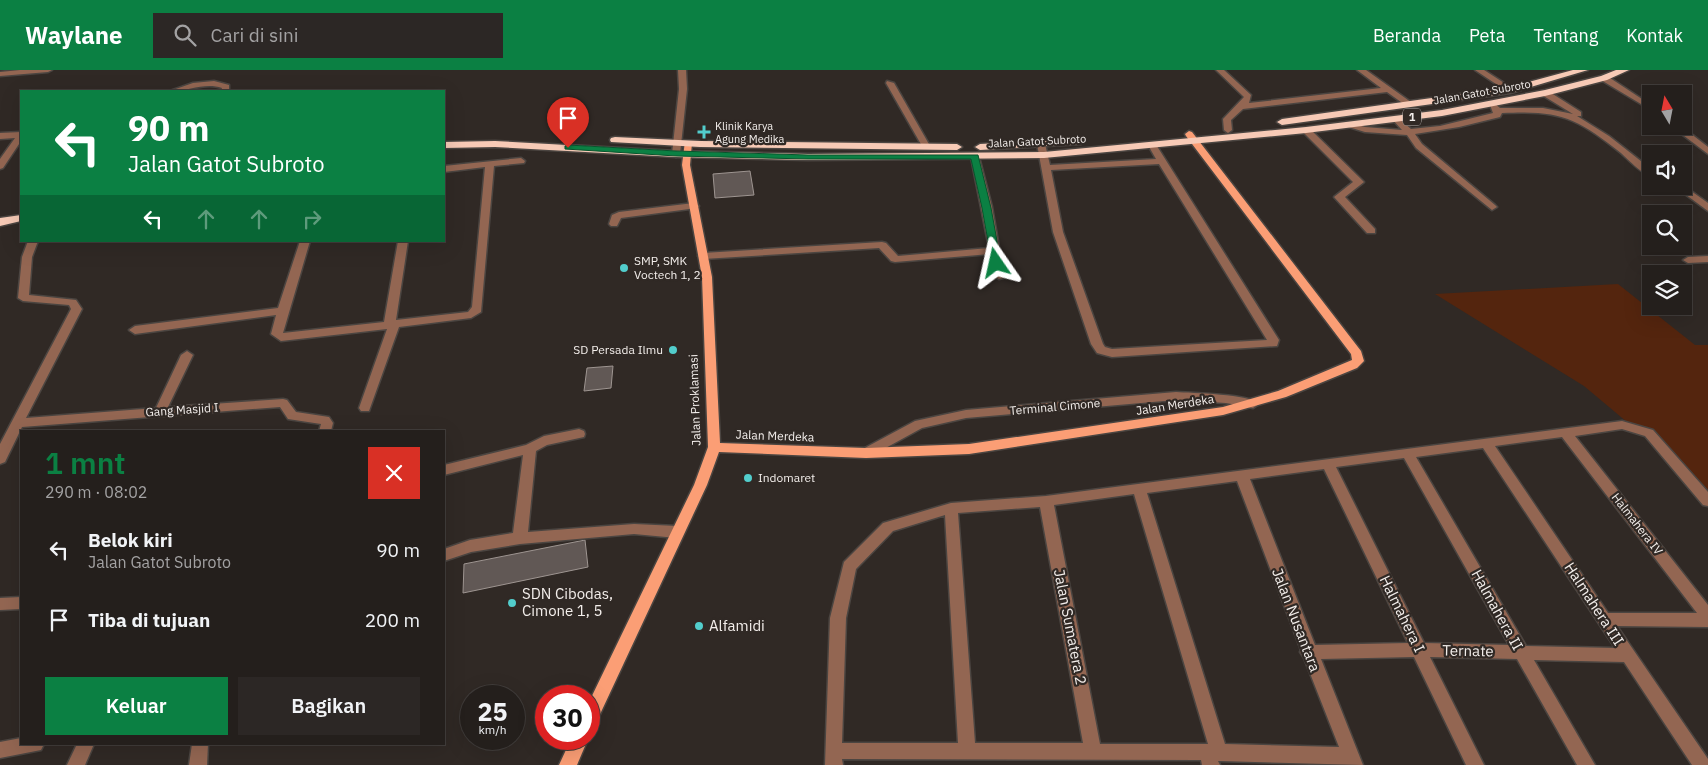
<!DOCTYPE html>
<html lang="id">
<head>
<meta charset="utf-8">
<style>
  body { margin:0; font-family:"IBM Plex Sans",sans-serif; background:#2c2725; color:#f1f3f6; height:100vh; display:flex; flex-direction:column; font-size:19px; white-space:nowrap }
  * { box-sizing:border-box; margin:0 }
  p { font-size:16px; color:#a3a2a3 }
  .icon { flex:none; width:28px; height:28px; fill:none; stroke:currentColor; stroke-width:2; stroke-linecap:round; stroke-linejoin:round }
  .map { position:relative; flex:1; overflow:hidden }
  .panel { position:absolute; left:20px; top:360px; width:425px; height:315px; display:flex; flex-direction:column; background:#241f1c; border-radius:0px; box-shadow:0 5px 20px #0002,0 0 0 1px #413d3b }
  .panel>* { flex:none }
  .banner { position:absolute; left:20px; top:20px; width:425px; height:152px; border-radius:0px; box-shadow:0 5px 20px #0002,0 0 0 1px #413d3b; background:#0b8043; color:#fff; overflow:hidden }
  .needle { width:32px; rotate:350deg }
  .controls { position:absolute; left:1642px; top:15px; display:grid; gap:10px }
  .controls a { display:grid; place-items:center; width:50px; height:50px; border-radius:0px; background:#241f1c; box-shadow:0 5px 20px #0002,0 0 0 1px #413d3b; font-size:25px }
  .speed { position:absolute; left:460px; top:615px; display:flex; gap:10px; font-size:25px; font-weight:700; text-align:center }
  .speed>* { display:grid; place-content:center; width:65px; height:65px; border-radius:50%; background:#241f1c; box-shadow:0 5px 20px #0002,0 0 0 1px #413d3b; line-height:1 }
  .speed small { font-size:12px; font-weight:400 }
  .speed .limit { border:8px solid #d22; background:#fff; color:#111 }
  .pin { position:absolute; display:grid; place-items:center; width:42px; height:42px; color:#fff; margin:-51px -21px; border-radius:50% 50% 50% 0; rotate:-45deg; box-shadow:0 0 5px #0007 }
  .pin .icon { rotate:45deg }
  .me { position:absolute; width:55px; margin:-28px; rotate:349deg; stroke-linejoin:round; filter:drop-shadow(0 0 4px #0008) }
  .turn { display:flex; align-items:center; gap:18px; height:105px; padding:0 25px; font-size:22px }
  .turn .icon { width:65px; height:65px; stroke-width:2.5 }
  .turn b { display:block; font-size:35px; line-height:42px }
  .lanes { display:flex; align-items:center; height:48px; padding:0 25px; background:#0003; justify-content:center; gap:25px; direction:ltr }
  .lanes .off { opacity:.35 }
  .round { display:grid; place-items:center; flex:none; width:52px; height:52px; border-radius:0px; background:#2c2725 }
  .headline { display:flex; align-items:center; justify-content:space-between; height:85px; padding:0 25px }
  h1 { font-size:30px; font-weight:600; line-height:38px; color:#0b8043 }
  .primary-button { display:flex; gap:10px; margin-top:auto; padding:10px 25px }
  .primary-button a { flex:1; height:58px; border-radius:0px; background:#0b8043; color:#fff; font-size:20px; font-weight:600; line-height:58px; text-align:center }
  .primary-button a+a { background:#2c2725; color:#f1f3f6 }
  ul { padding:0; list-style:none }
  li { display:flex; align-items:center; gap:15px; height:70px; padding:0 25px }
  li div { flex:1 }
  li b { display:block; font-size:19px }
  li em { font-style:normal }
  header { display:flex; align-items:center; gap:30px; box-sizing:border-box; height:70px; padding:0 25px; background:#0b8043; color:#fff }
  header strong { font-size:24px }
  nav { display:flex; gap:28px; margin-inline-start:auto; font-size:18px }
  .search { width:350px; height:45px; background:#2c2725; display:flex; align-items:center; gap:12px; box-sizing:border-box; padding:0 18px; border-radius:0px; color:#a3a2a3; font-size:19px }
  .map>svg:first-child { display:block }
</style>
</head>
<body>
<header>
<strong>Waylane</strong>
<div class="search"><svg class="icon" aria-label="search" viewBox="0 0 24 24"><circle cx="10" cy="10" r="6"/><path d="M15 15l6 6"/></svg>Cari di sini</div>
<nav><a>Beranda</a><a>Peta</a><a>Tentang</a><a>Kontak</a></nav>
</header>
<div class="map">
<svg width="1708" height="695" viewBox="0 0 1708 695">
  <rect width="100%" height="100%" fill="#302925"/>
  <!-- green -->
  <path fill="#54250e" d="M 1618,214 L 1695,275 L 1708,275 L 1708,420 L 1584,316 L 1435,224 Z"/>
  <!-- building -->
  <g fill="#615855" stroke="#9e9591">
    <path d="M 750,101 L 754,125 L 715,128 L 713,104 Z"/>
    <path d="M 613,296 L 611,318 L 584,321 L 587,298 Z"/>
    <path d="M 585,470 L 588,497 L 463,523 L 464,494 Z"/>
  </g>
  <g fill="none" stroke-linecap="round" stroke-linejoin="round">
    <defs>
      <g id="minor">
        <path d="M 20,0 L 52,0 L 48,2 L 0,6 L 0,2 Z"/>
        <path d="M 678,0 L 686,0 L 687,19 L 680,84 L 676,87 L 672,84 L 679,19 Z"/>
        <path d="M 1216,0 L 1224,0 L 1251,25 L 1249,33 L 1381,18 L 1357,0 L 1366,0 L 1415,35 L 1408,37 L 1387,22 L 1243,39 L 1231,50 L 1232,60 L 1228,63 L 1224,60 L 1223,49 L 1244,27 Z"/>
        <path d="M 1475,0 L 1484,0 L 1515,20 L 1508,22 Z"/>
        <path d="M 1601,6 L 1607,6 L 1651,35 L 1651,40 L 1601,10 Z"/>
        <path d="M 214,11 L 229,15 L 229,21 L 221,21 L 222,18 C 204,12 187,22 170,21 L 193,13 Z"/>
        <path d="M 887,11 L 894,13 L 930,76 L 929,78 L 922,76 L 886,13 Z"/>
        <path d="M 1542,21 L 1548,21 L 1581,42 L 1581,46 L 1577,46 L 1609,66 L 1651,99 L 1651,106 C 1640,103 1629,90 1621,83 C 1576,47 1559,40 1502,43 L 1500,47 L 1459,57 L 1415,64 L 1422,74 L 1495,135 L 1497,137 L 1492,140 L 1416,78 L 1407,65 L 1365,62 L 1342,55 L 1346,52 L 1365,57 L 1402,60 L 1392,49 L 1396,46 L 1411,59 L 1440,56 L 1493,43 L 1490,35 L 1494,33 L 1500,38 L 1543,38 L 1573,44 L 1542,25 Z"/>
        <path d="M 1671,56 L 1681,56 L 1708,77 L 1708,84 Z"/>
        <path d="M 1303,58 L 1309,58 L 1364,112 L 1345,127 L 1375,159 L 1375,163 L 1367,163 L 1334,127 L 1353,112 L 1303,62 Z"/>
        <path d="M 21,62 L 21,71 L 3,98 L 0,99 L 0,89 L 15,68 L 0,69 L 0,63 Z"/>
        <path d="M 1041,71 L 1045,74 L 1050,95 L 1156,89 L 1148,75 L 1155,73 L 1279,270 L 1277,276 L 1112,287 L 1097,283 L 1091,274 L 1053,162 L 1037,74 ZM 1159,94 L 1267,270 L 1112,279 L 1105,277 L 1103,274 L 1063,162 L 1051,100 Z"/>
        <path d="M 975,84 L 979,87 L 992,137 L 1004,206 L 1003,208 L 999,209 L 994,206 L 990,184 L 895,192 L 891,191 L 879,178 L 703,189 L 698,186 L 703,183 L 882,172 L 886,173 L 898,186 L 989,178 L 971,87 Z"/>
        <path d="M 521,88 L 525,91 L 524,93 L 494,96 L 481,242 L 471,248 L 399,257 L 369,341 L 361,341 L 359,338 L 387,259 L 281,271 L 271,264 L 276,245 L 135,264 L 129,260 L 135,256 L 278,238 L 300,171 L 310,171 L 283,263 L 384,252 L 398,171 L 408,171 L 396,250 L 468,242 L 472,237 L 485,97 L 444,102 L 444,96 Z"/>
        <path d="M 1674,116 L 1684,116 L 1708,133 L 1708,141 Z"/>
        <path d="M 694,133 L 699,136 L 697,138 L 621,148 L 617,156 L 611,156 L 609,154 L 612,145 L 619,142 Z"/>
        <path d="M 28,171 L 38,171 L 32,187 L 29,225 L 76,230 L 82,239 L 26,348 L 156,338 L 181,285 L 187,281 L 193,285 L 168,337 L 283,329 L 287,330 L 296,342 L 329,347 L 333,353 L 331,361 L 319,361 L 321,354 L 288,349 L 280,337 L 22,357 L 5,392 L 0,394 L 0,374 L 71,239 L 69,235 L 23,231 L 18,228 L 22,187 Z"/>
        <path d="M 1708,186 L 1708,192 L 1688,193 L 1683,190 L 1688,187 Z"/>
        <path d="M 1176,322 C 1191,323 1251,324 1259,334 L 1253,338 L 1226,333 L 1176,330 L 966,348 L 922,358 L 871,386 L 861,386 L 860,383 L 861,380 L 915,351 L 966,340 Z"/>
        <path d="M 1622,351 L 1653,360 L 1708,422 L 1708,436 L 1703,435 L 1645,366 L 1622,359 L 1575,366 L 1708,535 L 1708,557 L 1617,556 L 1708,689 L 1708,695 L 1692,695 L 1624,592 L 1534,590 L 1595,695 L 1577,695 L 1517,589 L 1430,587 L 1484,695 L 1466,695 L 1414,587 L 1321,589 L 1363,695 L 1221,691 L 1218,691 L 1220,695 L 1202,695 L 1201,690 L 842,689 L 843,695 L 825,695 L 830,548 L 844,492 L 883,453 L 951,433 L 1046,426 ZM 1562,367 L 1697,543 L 1608,543 L 1495,376 ZM 1483,378 L 1615,578 L 1526,576 L 1416,387 ZM 1404,388 L 1509,575 L 1424,573 L 1336,397 ZM 1324,399 L 1408,573 L 1315,575 L 1250,409 ZM 1237,411 L 1301,580 L 1300,582 L 1304,588 L 1339,677 L 1225,674 L 1147,423 ZM 1134,424 L 1208,674 L 1100,674 L 1054,435 ZM 1040,437 L 1083,673 L 975,673 L 958,443 ZM 945,445 L 958,673 L 842,673 L 846,548 L 856,499 L 893,461 Z"/>
        <path d="M 579,359 L 584,361 L 585,364 L 584,367 L 547,375 L 536,381 L 528,462 L 634,454 L 677,456 L 682,458 L 684,462 L 682,466 L 677,468 L 634,464 L 520,474 L 471,482 L 444,491 L 444,479 L 470,470 L 513,463 L 523,385 L 444,405 L 444,395 L 526,375 L 544,366 Z"/>
        <path d="M 21,527 L 21,539 L 0,540 L 0,528 Z"/>
        <path d="M 21,668 L 21,674 L 44,674 L 41,680 L 0,688 L 0,672 Z"/>
        <path d="M 77,674 L 94,674 L 85,695 L 67,695 Z"/>
        <path d="M 192,674 L 208,674 L 207,695 L 189,695 Z"/>
      </g>
      <g id="major">
        <path d="M 1189,61 L 1192,62 L 1361,281 L 1364,291 L 1357,298 L 1286,327 L 1223,345 L 969,384 L 866,388 L 719,382 L 707,415 L 595,655 L 589,658 L 589,632 L 694,415 L 708,377 L 702,207 L 682,95 L 685,71 L 692,73 L 690,95 L 712,207 L 720,373 L 866,378 L 969,374 L 1223,337 L 1278,321 L 1352,290 L 1351,284 L 1186,66 L 1185,64 Z"/>
        <path d="M 571,669 L 588,669 L 577,695 L 559,695 Z"/>
      </g>
      <g id="highway">
        <path d="M 1573,0 L 1588,0 L 1511,23 L 1282,55 L 1277,52 L 1282,49 L 1510,17 Z"/>
        <path d="M 1616,0 L 1629,0 L 1607,10 L 1545,26 L 1442,46 L 1306,63 L 1044,88 L 808,90 L 676,87 L 495,77 L 444,78 L 444,72 L 495,71 L 676,81 L 808,84 L 1044,82 L 1306,57 L 1442,40 L 1545,20 L 1601,6 Z"/>
        <path d="M 615,67 L 700,71 L 957,74 L 962,77 L 957,80 L 700,77 L 611,72 L 610,70 L 611,68 Z"/>
        <path d="M 1077,69 L 1082,72 L 1081,74 L 980,80 L 975,77 L 980,74 Z"/>
        <path d="M 21,145 L 21,151 L 0,156 L 0,148 Z"/>
      </g>
    </defs>
    <!-- minor casing -->
    <use href="#minor" stroke="#4b4541" stroke-width="3"/>
    <!-- major casing -->
    <use href="#major" stroke="#4b4541" stroke-width="3"/>
    <!-- highway casing -->
    <use href="#highway" stroke="#4b4541" stroke-width="3"/>
    <!-- minor -->
    <use href="#minor" fill="#936652" fill-rule="evenodd"/>
    <!-- major -->
    <use href="#major" fill="#fb9e75" fill-rule="evenodd"/>
    <!-- highway -->
    <use href="#highway" fill="#f7cab6" fill-rule="evenodd"/>
  </g>
  <!-- route -->
  <path fill="#0b8043" stroke="#07532c" d="M 568,75 L 676,81 L 808,85 L 978,85 L 991,138 L 1001,193 L 996,196 L 992,193 L 982,138 L 971,89 L 808,89 L 676,86 L 565,79 L 565,76 Z"/>
  <!-- markers -->
  <g fill="#52cdcc" stroke="#302925" stroke-width="2">
    <path d="M701.5 54.5h5v5h5v5h-5v5h-5v-5h-5v-5h5z"/>
    <circle cx="624" cy="198" r="5"/>
    <circle cx="673" cy="280" r="5"/>
    <circle cx="748" cy="408" r="5"/>
    <circle cx="512" cy="533" r="5"/>
    <circle cx="699" cy="556" r="5"/>
  </g>
  <g text-anchor="middle" stroke-width="4.5" stroke-linejoin="round" paint-order="stroke">
    <!-- far-street labels -->
    <g font-size="11" fill="#f3eeeb" stroke="#302925">
      <text transform="translate(1482 22) rotate(-10)" y="4">Jalan Gatot Subroto</text>
      <text transform="translate(1037 71) rotate(-3)" y="4">Jalan Gatot Subroto</text>
    </g>
    <!-- shield labels -->
    <rect fill="#302925" stroke="#b8b3b0" stroke-width="1" x="1403" y="38.5" width="18" height="17" rx="4"/>
    <g font-size="11" font-weight="bold" fill="#f3eeeb">
      <text x="1412" y="51">1</text>
    </g>
    <!-- far-poi labels -->
    <g font-size="11" fill="#f3eeeb" stroke="#302925" text-anchor="start">
      <text x="715" y="60">Klinik Karya<tspan x="715" dy="13">Agung Medika</tspan></text>
    </g>
    <!-- poi labels -->
    <g font-size="12" fill="#f3eeeb" stroke="#302925" text-anchor="start">
      <text x="634" y="195">SMP, SMK<tspan x="634" dy="14">Voctech 1, 2</tspan></text>
      <text x="663" y="284" text-anchor="end">SD Persada Ilmu</text>
      <text x="758" y="412">Indomaret</text>
    </g>
    <!-- street labels -->
    <g font-size="12" fill="#f3eeeb" stroke="#302925">
      <text transform="translate(695 330) rotate(-92)" y="4">Jalan Proklamasi</text>
      <text transform="translate(1175 335) rotate(-9)" y="4">Jalan Merdeka</text>
      <text transform="translate(1055 337) rotate(-5)" y="4">Terminal Cimone</text>
      <text transform="translate(182 340) rotate(-4)" y="4">Gang Masjid I</text>
      <text transform="translate(775 366) rotate(2)" y="4">Jalan Merdeka</text>
      <text transform="translate(1637 454) rotate(52)" y="4">Halmahera IV</text>
    </g>
    <!-- near-poi labels -->
    <g font-size="15" fill="#f3eeeb" stroke="#302925" text-anchor="start">
      <text x="522" y="529">SDN Cibodas,<tspan x="522" dy="17">Cimone 1, 5</tspan></text>
      <text x="709" y="561">Alfamidi</text>
    </g>
    <!-- near-street labels -->
    <g font-size="15" fill="#f3eeeb" stroke="#302925">
      <text transform="translate(1594 534) rotate(57)" y="5">Halmahera III</text>
      <text transform="translate(1497 540) rotate(61)" y="5">Halmahera II</text>
      <text transform="translate(1402 544) rotate(64)" y="5">Halmahera I</text>
      <text transform="translate(1296 550) rotate(69)" y="5">Jalan Nusantara</text>
      <text transform="translate(1070 557) rotate(79)" y="5">Jalan Sumatera 2</text>
      <text transform="translate(1468 581) rotate(1)" y="5">Ternate</text>
    </g>
  </g>
</svg>
<div class="controls">
<a><svg class="needle" viewBox="-14 -14 28 28"><path d="M0-13l5 13h-10z" fill="#e53935"/><path d="M0 13l5-13h-10z" fill="#a3a2a3"/></svg></a>
<a><svg class="icon" aria-label="sound" viewBox="0 0 24 24"><path d="M4 9h4l5-4v14l-5-4H4zM17 9q2 3 0 6"/></svg></a>
<a><svg class="icon" aria-label="search" viewBox="0 0 24 24"><circle cx="10" cy="10" r="6"/><path d="M15 15l6 6"/></svg></a>
<a><svg class="icon" aria-label="layers" viewBox="0 0 24 24"><path d="M12 4l9 5-9 5-9-5zM3 14l9 5 9-5"/></svg></a>
</div>
<div class="speed"><div>25<small>km/h</small></div><div class="limit">30</div></div>
<div class="pin" style="left:568px;top:78px;background:#d93025"><svg class="icon" aria-label="arrive" viewBox="0 0 24 24"><path d="M6 21V4h12l-3 4 3 4H6"/></svg></div>
<svg class="me" style="left:996px;top:193px" viewBox="-20 -20 40 40"><path d="M0-17L14 15 0 8-14 15z" fill="#0b8043" stroke="#fff" stroke-width="4"/></svg>
<div class="banner">
<div class="turn"><svg class="icon" aria-label="left" viewBox="0 0 24 24"><path d="M17 20v-9H6M10 6l-5 5 5 5"/></svg><div><b>90 m</b>Jalan Gatot Subroto</div></div>
<div class="lanes"><svg class="icon" aria-label="left" viewBox="0 0 24 24"><path d="M17 20v-9H6M10 6l-5 5 5 5"/></svg><svg class="icon off" aria-label="ahead" viewBox="0 0 24 24"><path d="M12 20V5M6 11l6-6 6 6"/></svg><svg class="icon off" aria-label="ahead" viewBox="0 0 24 24"><path d="M12 20V5M6 11l6-6 6 6"/></svg><svg class="icon off" aria-label="right" viewBox="0 0 24 24"><path d="M7 20v-9h11M14 6l5 5-5 5"/></svg></div>
</div>
<section class="panel">
<div class="headline"><div><h1>1 mnt</h1><p>290 m · 08:02</p></div><a class="round" style="background:#d93025;color:#fff"><svg class="icon" aria-label="close" viewBox="0 0 24 24"><path d="M6 6l12 12M18 6L6 18"/></svg></a></div>
<ul>
<li><svg class="icon" aria-label="left" viewBox="0 0 24 24"><path d="M17 20v-9H6M10 6l-5 5 5 5"/></svg><div><b>Belok kiri</b><p>Jalan Gatot Subroto</p></div><em>90 m</em></li>
<li><svg class="icon" aria-label="arrive" viewBox="0 0 24 24"><path d="M6 21V4h12l-3 4 3 4H6"/></svg><div><b>Tiba di tujuan</b></div><em>200 m</em></li>
</ul>
<div class="primary-button"><a>Keluar</a><a>Bagikan</a></div>
</section>
</div>
</body>
</html>
